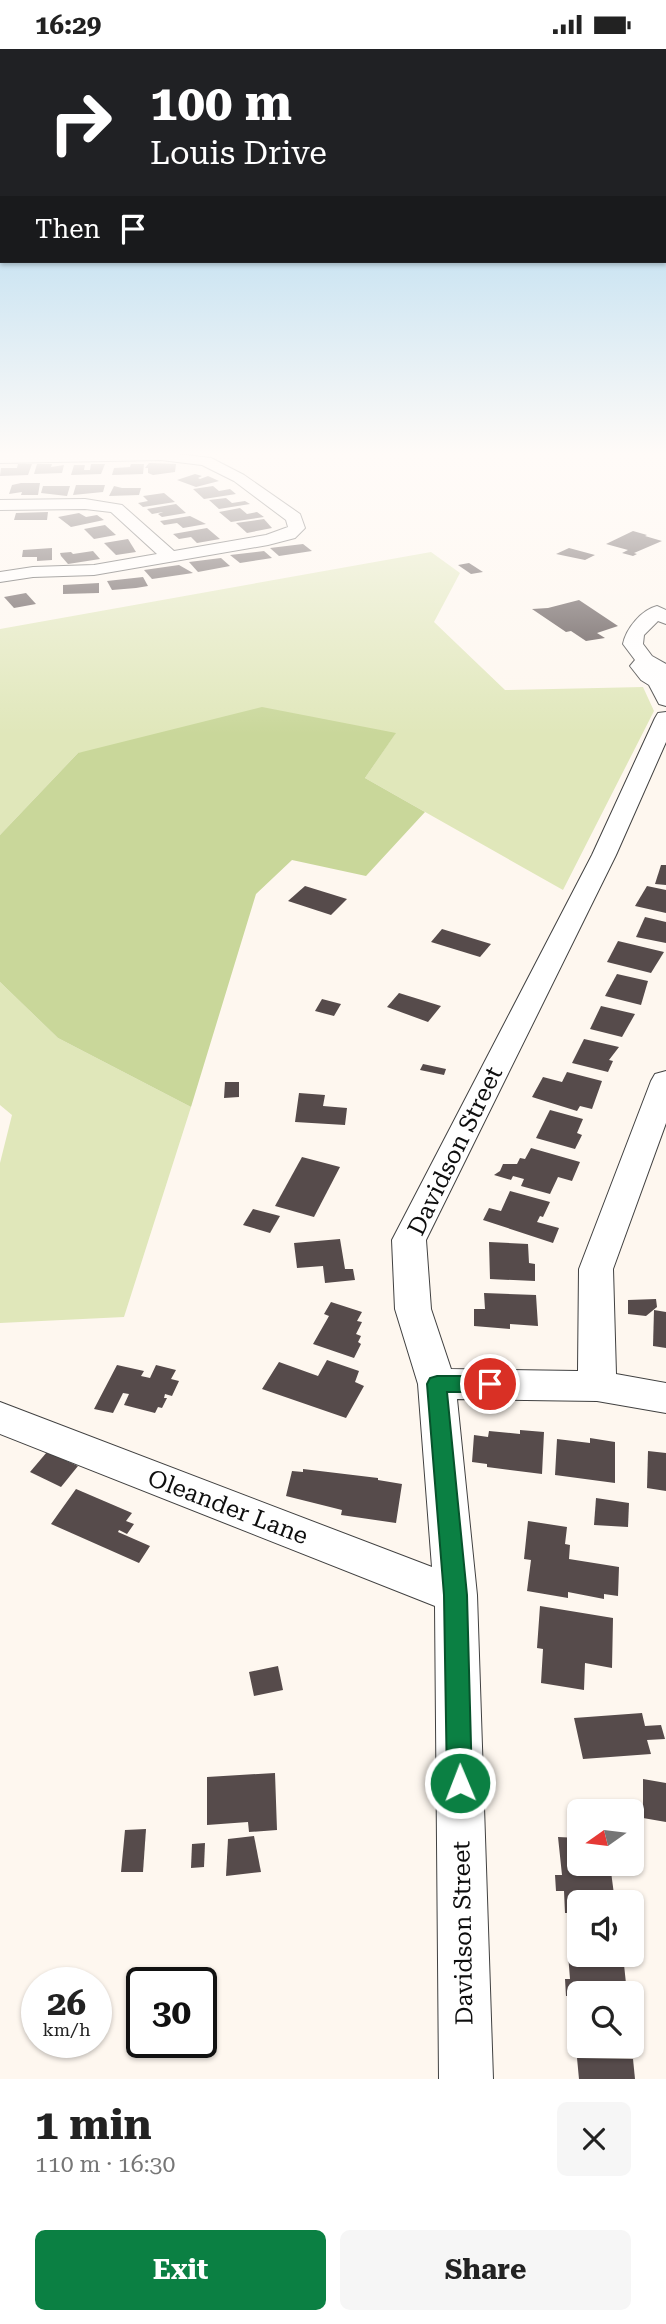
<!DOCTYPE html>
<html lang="en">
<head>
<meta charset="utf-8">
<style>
  body { margin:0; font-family:"Roboto Serif",serif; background:#f6f6f6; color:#222; height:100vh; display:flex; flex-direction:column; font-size:26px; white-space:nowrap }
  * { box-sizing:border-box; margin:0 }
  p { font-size:23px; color:#767676 }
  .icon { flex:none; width:38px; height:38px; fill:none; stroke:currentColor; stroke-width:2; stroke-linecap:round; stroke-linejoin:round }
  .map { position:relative; height:2030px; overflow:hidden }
  .sheet { display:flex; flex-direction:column; background:#fff; flex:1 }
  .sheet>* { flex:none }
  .guide { position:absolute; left:0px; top:0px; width:667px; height:214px; box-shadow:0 2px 5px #0004; background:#202124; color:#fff; overflow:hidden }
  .needle { width:46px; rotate:256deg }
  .buttons { position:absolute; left:567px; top:1750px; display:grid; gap:14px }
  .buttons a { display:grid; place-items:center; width:77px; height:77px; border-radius:10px; background:#fff; box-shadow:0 2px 5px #0004; font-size:35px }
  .speed { position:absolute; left:21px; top:1918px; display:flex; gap:14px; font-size:35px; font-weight:700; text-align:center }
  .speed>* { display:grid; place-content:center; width:91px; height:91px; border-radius:50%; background:#fff; box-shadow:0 2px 5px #0004; line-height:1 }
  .speed small { font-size:18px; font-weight:400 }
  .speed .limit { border:4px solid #111; border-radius:10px; background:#fff; color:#111 }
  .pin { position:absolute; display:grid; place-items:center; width:60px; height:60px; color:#fff; margin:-30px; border:4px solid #fff; border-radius:50%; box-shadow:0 2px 7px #0007 }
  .me { position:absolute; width:77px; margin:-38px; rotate:359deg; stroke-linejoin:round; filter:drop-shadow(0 0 5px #0008) }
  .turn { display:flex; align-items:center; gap:24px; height:147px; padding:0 35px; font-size:32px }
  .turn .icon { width:91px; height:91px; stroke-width:2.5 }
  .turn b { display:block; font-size:49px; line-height:60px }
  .then { display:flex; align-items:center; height:66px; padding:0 35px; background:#0003; gap:14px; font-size:26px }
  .round { display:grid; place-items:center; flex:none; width:74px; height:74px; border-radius:10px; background:#f6f6f6 }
  .headline { display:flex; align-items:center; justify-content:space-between; height:119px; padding:0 35px }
  h1 { font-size:42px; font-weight:700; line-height:52px }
  .button { display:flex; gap:14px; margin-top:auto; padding:14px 35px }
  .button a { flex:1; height:80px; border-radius:10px; background:#0b8043; color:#fff; font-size:28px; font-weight:700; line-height:80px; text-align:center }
  .button a+a { background:#f6f6f6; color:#222 }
  .status { display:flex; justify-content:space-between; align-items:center; height:49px; padding:0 35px; background:#fff; direction:ltr }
  .status svg { height:19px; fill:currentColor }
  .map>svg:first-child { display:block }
</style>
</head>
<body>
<div class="status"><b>16:29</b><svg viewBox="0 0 49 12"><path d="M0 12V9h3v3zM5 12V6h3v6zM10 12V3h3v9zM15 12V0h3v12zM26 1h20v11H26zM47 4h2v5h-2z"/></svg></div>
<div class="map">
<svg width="666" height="2030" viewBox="0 0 666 2030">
  <rect width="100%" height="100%" fill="#fef7ef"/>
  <!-- green -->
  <g fill="#e0e7ba">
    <path d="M 431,503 L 460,524 L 434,573 L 505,641 L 643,638 L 654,662 L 563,841 L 365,729 L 395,685 L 78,704 L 0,786 L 0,580 Z"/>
    <path d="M 0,933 L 58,989 L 191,1058 L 124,1268 L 0,1274 L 0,1114 L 12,1066 L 0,1056 Z"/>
  </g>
  <!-- forest -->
  <path fill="#c9d79a" d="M 262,658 L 396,684 L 365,729 L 425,763 L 366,827 L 292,811 L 256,845 L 191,1058 L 58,989 L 0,933 L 0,786 L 78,704 Z"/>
  <!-- building -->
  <g fill="#564b4b">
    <path d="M 149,414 L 176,415 L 175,423 L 153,426 L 148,424 L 148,419 L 145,419 Z"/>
    <path d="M 18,415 L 32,415 L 28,426 L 0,427 L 1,419 L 17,419 Z"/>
    <path d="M 37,415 L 52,415 L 51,418 L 64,416 L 62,424 L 34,425 Z"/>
    <path d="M 105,415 L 101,425 L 71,426 L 74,416 L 85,416 L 84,421 L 90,421 L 91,415 Z"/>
    <path d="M 131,415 L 144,415 L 143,425 L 112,426 L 114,419 L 130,418 Z"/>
    <path d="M 195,425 L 202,427 L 198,429 L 200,430 L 208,427 L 219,432 L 196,438 L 177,431 Z"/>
    <path d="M 21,434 L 40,434 L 38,446 L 21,446 L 22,443 L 9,445 L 12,436 Z"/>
    <path d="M 76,436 L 105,436 L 103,443 L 73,446 Z"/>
    <path d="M 43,437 L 70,437 L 67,447 L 41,444 Z"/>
    <path d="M 114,437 L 122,439 L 141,439 L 139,446 L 109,447 Z"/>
    <path d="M 213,437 L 219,442 L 230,440 L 236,445 L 204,450 L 193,440 Z"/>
    <path d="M 164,444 L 175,453 L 143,458 L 138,454 L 148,452 L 143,447 Z"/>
    <path d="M 226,449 L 232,454 L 245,452 L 250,455 L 219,460 L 209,451 Z"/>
    <path d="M 176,455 L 186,464 L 162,468 L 158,465 L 163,463 L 152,465 L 147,460 Z"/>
    <path d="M 240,459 L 247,465 L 257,463 L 264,468 L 231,473 L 219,463 Z"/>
    <path d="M 48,463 L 47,471 L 14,471 L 16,464 Z"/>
    <path d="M 79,464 L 86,468 L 97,466 L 104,471 L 71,478 L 58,468 Z"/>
    <path d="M 190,467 L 206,475 L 183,479 L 177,474 L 164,476 L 160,472 Z"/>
    <path d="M 264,470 L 272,479 L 247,484 L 236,474 Z"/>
    <path d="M 105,476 L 116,486 L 94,490 L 84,480 Z"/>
    <path d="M 207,479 L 220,490 L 197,494 L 191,488 L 179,490 L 173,485 Z"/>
    <path d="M 633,482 L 647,486 L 645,487 L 662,492 L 634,504 L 637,505 L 633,507 L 622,504 L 628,501 L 606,495 Z"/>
    <path d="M 128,490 L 136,503 L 116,506 L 104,494 Z"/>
    <path d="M 303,495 L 312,502 L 279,507 L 270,499 Z"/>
    <path d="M 52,499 L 52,511 L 37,512 L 37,508 L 22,508 L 23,501 Z"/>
    <path d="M 569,499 L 595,506 L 585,511 L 556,505 Z"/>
    <path d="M 93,502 L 100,510 L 68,515 L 61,507 L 60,504 L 71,503 L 73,505 Z"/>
    <path d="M 264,502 L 272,509 L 240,514 L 230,506 Z"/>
    <path d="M 221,509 L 230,517 L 198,523 L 189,513 Z"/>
    <path d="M 469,514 L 483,523 L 471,525 L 458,516 Z"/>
    <path d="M 179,516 L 193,524 L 152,530 L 144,521 Z"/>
    <path d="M 143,528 L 148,537 L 136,539 L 112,541 L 107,532 Z"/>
    <path d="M 99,534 L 99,544 L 63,545 L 63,536 Z"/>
    <path d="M 26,544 L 36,555 L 14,559 L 4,548 Z"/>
    <path d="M 579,551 L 618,577 L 597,584 L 605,589 L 586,592 L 571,582 L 566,583 L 532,560 L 548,559 Z"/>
    <path d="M 661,816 L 666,816 L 666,836 L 655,835 Z"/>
    <path d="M 305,837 L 347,850 L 331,866 L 288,852 Z"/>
    <path d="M 647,837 L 666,841 L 666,864 L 635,857 Z"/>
    <path d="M 645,868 L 666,873 L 666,894 L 636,888 Z"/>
    <path d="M 442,880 L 491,895 L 480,908 L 431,893 Z"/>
    <path d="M 618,892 L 664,903 L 651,924 L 607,913 Z"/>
    <path d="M 617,925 L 648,932 L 641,956 L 605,947 Z"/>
    <path d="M 399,944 L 441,957 L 428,973 L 387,958 Z"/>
    <path d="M 322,950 L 341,955 L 334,967 L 315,962 Z"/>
    <path d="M 601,957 L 635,965 L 622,988 L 590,980 Z"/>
    <path d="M 584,990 L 619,998 L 609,1011 L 613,1012 L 608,1023 L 572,1014 Z"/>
    <path d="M 423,1015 L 446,1020 L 444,1026 L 420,1021 Z"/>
    <path d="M 567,1023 L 602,1032 L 592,1060 L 580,1057 L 577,1062 L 532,1048 L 543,1028 L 562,1033 Z"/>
    <path d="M 225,1033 L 239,1033 L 239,1048 L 224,1049 Z"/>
    <path d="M 299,1044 L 325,1046 L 323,1057 L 347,1059 L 345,1076 L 295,1073 Z"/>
    <path d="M 550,1061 L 583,1070 L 577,1084 L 582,1086 L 575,1100 L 536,1089 Z"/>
    <path d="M 531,1099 L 580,1113 L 572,1132 L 558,1128 L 550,1145 L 521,1137 L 524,1130 L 513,1127 L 511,1131 L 494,1126 L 500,1122 L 503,1115 L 517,1115 L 520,1109 L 525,1110 Z"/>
    <path d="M 302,1108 L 340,1118 L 314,1168 L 275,1157 Z"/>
    <path d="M 510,1142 L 550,1153 L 543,1168 L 540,1167 L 537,1173 L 559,1179 L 553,1194 L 483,1171 L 489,1159 L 501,1162 Z"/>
    <path d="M 253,1160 L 280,1167 L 270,1184 L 243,1176 Z"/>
    <path d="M 340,1190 L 345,1220 L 353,1220 L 355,1231 L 325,1234 L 323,1217 L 297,1219 L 294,1194 Z"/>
    <path d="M 489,1193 L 528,1195 L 529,1214 L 535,1215 L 535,1232 L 490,1230 Z"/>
    <path d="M 484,1244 L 536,1246 L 538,1277 L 510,1275 L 510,1280 L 474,1277 L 474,1260 L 485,1260 Z"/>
    <path d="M 656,1250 L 657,1258 L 646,1267 L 628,1265 L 628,1251 Z"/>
    <path d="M 331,1253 L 362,1263 L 357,1272 L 362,1273 L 356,1285 L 361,1287 L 358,1293 L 361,1295 L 354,1309 L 313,1295 L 329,1267 L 324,1265 Z"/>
    <path d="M 654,1261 L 666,1263 L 666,1299 L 653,1297 Z"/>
    <path d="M 327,1311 L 359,1322 L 355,1333 L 364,1337 L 346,1369 L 262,1340 L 279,1313 L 318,1327 Z"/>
    <path d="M 117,1316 L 144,1322 L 141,1327 L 150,1329 L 156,1316 L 176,1321 L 171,1330 L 179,1332 L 172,1347 L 165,1345 L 164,1349 L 167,1349 L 162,1359 L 158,1358 L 155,1364 L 124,1356 L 129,1345 L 123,1344 L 113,1364 L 94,1360 Z"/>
    <path d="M 520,1381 L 544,1383 L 542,1425 L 487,1418 L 487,1415 L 472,1413 L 474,1386 L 488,1388 L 489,1382 L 520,1385 Z"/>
    <path d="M 590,1389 L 615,1393 L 615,1434 L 555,1426 L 557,1390 L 590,1394 Z"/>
    <path d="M 648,1402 L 666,1404 L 666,1442 L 647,1439 Z"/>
    <path d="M 47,1403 L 78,1417 L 61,1438 L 30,1423 Z"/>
    <path d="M 303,1420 L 378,1429 L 378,1431 L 402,1435 L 396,1474 L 341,1466 L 342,1461 L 286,1447 L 292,1422 L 303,1423 Z"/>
    <path d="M 76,1440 L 132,1464 L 126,1472 L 134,1475 L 127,1485 L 119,1481 L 118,1483 L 150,1497 L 139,1514 L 51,1475 Z"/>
    <path d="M 596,1449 L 629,1454 L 628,1478 L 594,1476 Z"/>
    <path d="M 528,1472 L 567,1478 L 565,1495 L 570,1496 L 569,1510 L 619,1518 L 618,1547 L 604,1545 L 604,1550 L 568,1543 L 568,1549 L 527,1542 L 531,1511 L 524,1510 Z"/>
    <path d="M 540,1557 L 613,1569 L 612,1619 L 585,1614 L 584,1641 L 541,1634 L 543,1600 L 537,1599 Z"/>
    <path d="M 278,1617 L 283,1641 L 254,1647 L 249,1623 Z"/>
    <path d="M 642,1664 L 645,1677 L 661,1676 L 665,1690 L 647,1691 L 651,1705 L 583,1710 L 574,1669 Z"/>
    <path d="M 275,1724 L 277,1781 L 249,1783 L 248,1773 L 207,1776 L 207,1728 Z"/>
    <path d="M 643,1730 L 666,1734 L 666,1773 L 643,1769 Z"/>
    <path d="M 146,1780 L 143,1823 L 121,1823 L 125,1781 Z"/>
    <path d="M 254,1787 L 261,1823 L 226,1827 L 228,1790 Z"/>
    <path d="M 558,1788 L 579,1789 L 579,1815 L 610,1815 L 615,1853 L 579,1853 L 579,1864 L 565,1864 L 564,1842 L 556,1842 L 555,1826 L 562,1826 Z"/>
    <path d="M 205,1794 L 204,1818 L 191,1819 L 192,1795 Z"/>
    <path d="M 567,1892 L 579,1892 L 579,1906 L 623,1906 L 627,1944 L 579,1944 L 579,1971 L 574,1971 L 572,1947 L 566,1947 L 565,1930 L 570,1930 Z"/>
    <path d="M 577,2009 L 633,2010 L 635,2030 L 579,2030 Z"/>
  </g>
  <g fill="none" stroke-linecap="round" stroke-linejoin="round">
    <defs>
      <g id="minor">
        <path d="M 161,403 L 211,409 L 244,426 L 300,465 L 305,479 L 295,489 L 268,496 L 94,526 L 33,528 L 0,533 L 0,523 L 33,518 L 94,516 L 157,505 L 111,463 L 85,460 L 0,461 L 0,451 L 85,450 L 122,456 L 174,502 L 266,486 L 288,478 L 286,471 L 234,432 L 202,416 L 161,411 L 0,414 L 0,404 Z"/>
        <path d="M 657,557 L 666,561 L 666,575 L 658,572 L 644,586 L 643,595 L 652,607 L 666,615 L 666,657 L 659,655 L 649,636 L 641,631 L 630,617 L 635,611 L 623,595 C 626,580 641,561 657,557 Z"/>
        <path d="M 666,663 L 666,693 L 616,806 L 426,1191 L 431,1260 L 451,1320 L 578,1322 L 579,1220 L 651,1032 L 655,1025 L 666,1022 L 666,1074 L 613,1220 L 616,1325 L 666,1334 L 666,1364 L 597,1352 L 457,1350 L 477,1546 L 493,2030 L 439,2030 L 435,1557 L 0,1385 L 0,1353 L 432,1518 L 418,1335 L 395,1260 L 392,1191 L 592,806 L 655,669 L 658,664 Z"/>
      </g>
    </defs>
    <!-- minor casing -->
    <use href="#minor" stroke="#414141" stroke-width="2"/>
    <!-- minor -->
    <use href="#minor" fill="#fff" fill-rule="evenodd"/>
  </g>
  <!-- sky -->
  <linearGradient id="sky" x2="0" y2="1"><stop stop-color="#94ccec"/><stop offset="0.59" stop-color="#fffbf8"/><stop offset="1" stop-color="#fffbf8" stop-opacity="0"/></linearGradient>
  <rect width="666" height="686" fill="url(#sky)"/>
  <!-- route -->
  <path fill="#0b8043" stroke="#07532c" stroke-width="2" d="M 437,1327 L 490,1327 L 497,1330 L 500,1335 L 497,1341 L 490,1343 L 447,1343 L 467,1546 L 472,1734 L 469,1743 L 460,1747 L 451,1743 L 447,1734 L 444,1546 L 427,1335 L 430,1329 Z"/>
  <g text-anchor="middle" stroke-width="7" stroke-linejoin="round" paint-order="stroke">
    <!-- near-street labels -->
    <g font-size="24" fill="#0e0e0e" stroke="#fff">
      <text transform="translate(455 1102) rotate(-64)" y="8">Davidson Street</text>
      <text transform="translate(228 1458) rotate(21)" y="8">Oleander Lane</text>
      <text transform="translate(463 1884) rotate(-91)" y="8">Davidson Street</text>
    </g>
  </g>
</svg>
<div class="buttons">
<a><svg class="needle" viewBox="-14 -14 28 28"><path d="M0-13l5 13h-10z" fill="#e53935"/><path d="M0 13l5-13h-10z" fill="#767676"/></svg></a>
<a><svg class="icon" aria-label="sound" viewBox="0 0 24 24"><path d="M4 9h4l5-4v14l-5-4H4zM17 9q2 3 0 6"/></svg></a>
<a><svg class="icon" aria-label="search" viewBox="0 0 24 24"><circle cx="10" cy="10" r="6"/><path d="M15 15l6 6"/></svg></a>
</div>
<div class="speed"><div>26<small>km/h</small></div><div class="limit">30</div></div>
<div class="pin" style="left:490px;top:1335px;background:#d93025"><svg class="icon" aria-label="arrive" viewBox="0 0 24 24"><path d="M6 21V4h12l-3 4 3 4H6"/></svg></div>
<svg class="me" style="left:460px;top:1734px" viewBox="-20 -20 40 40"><circle r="17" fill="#0b8043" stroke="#fff" stroke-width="3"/><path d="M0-11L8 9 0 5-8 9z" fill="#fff"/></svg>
<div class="guide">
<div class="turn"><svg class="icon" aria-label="right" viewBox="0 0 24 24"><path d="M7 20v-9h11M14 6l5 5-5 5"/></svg><div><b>100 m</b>Louis Drive</div></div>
<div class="then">Then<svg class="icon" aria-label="arrive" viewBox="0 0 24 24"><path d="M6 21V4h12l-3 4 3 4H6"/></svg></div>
</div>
</div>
<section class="sheet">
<div class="headline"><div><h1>1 min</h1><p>110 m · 16:30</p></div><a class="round"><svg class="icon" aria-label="close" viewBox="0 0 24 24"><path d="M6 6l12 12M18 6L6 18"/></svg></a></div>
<div class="button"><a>Exit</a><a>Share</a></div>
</section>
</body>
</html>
